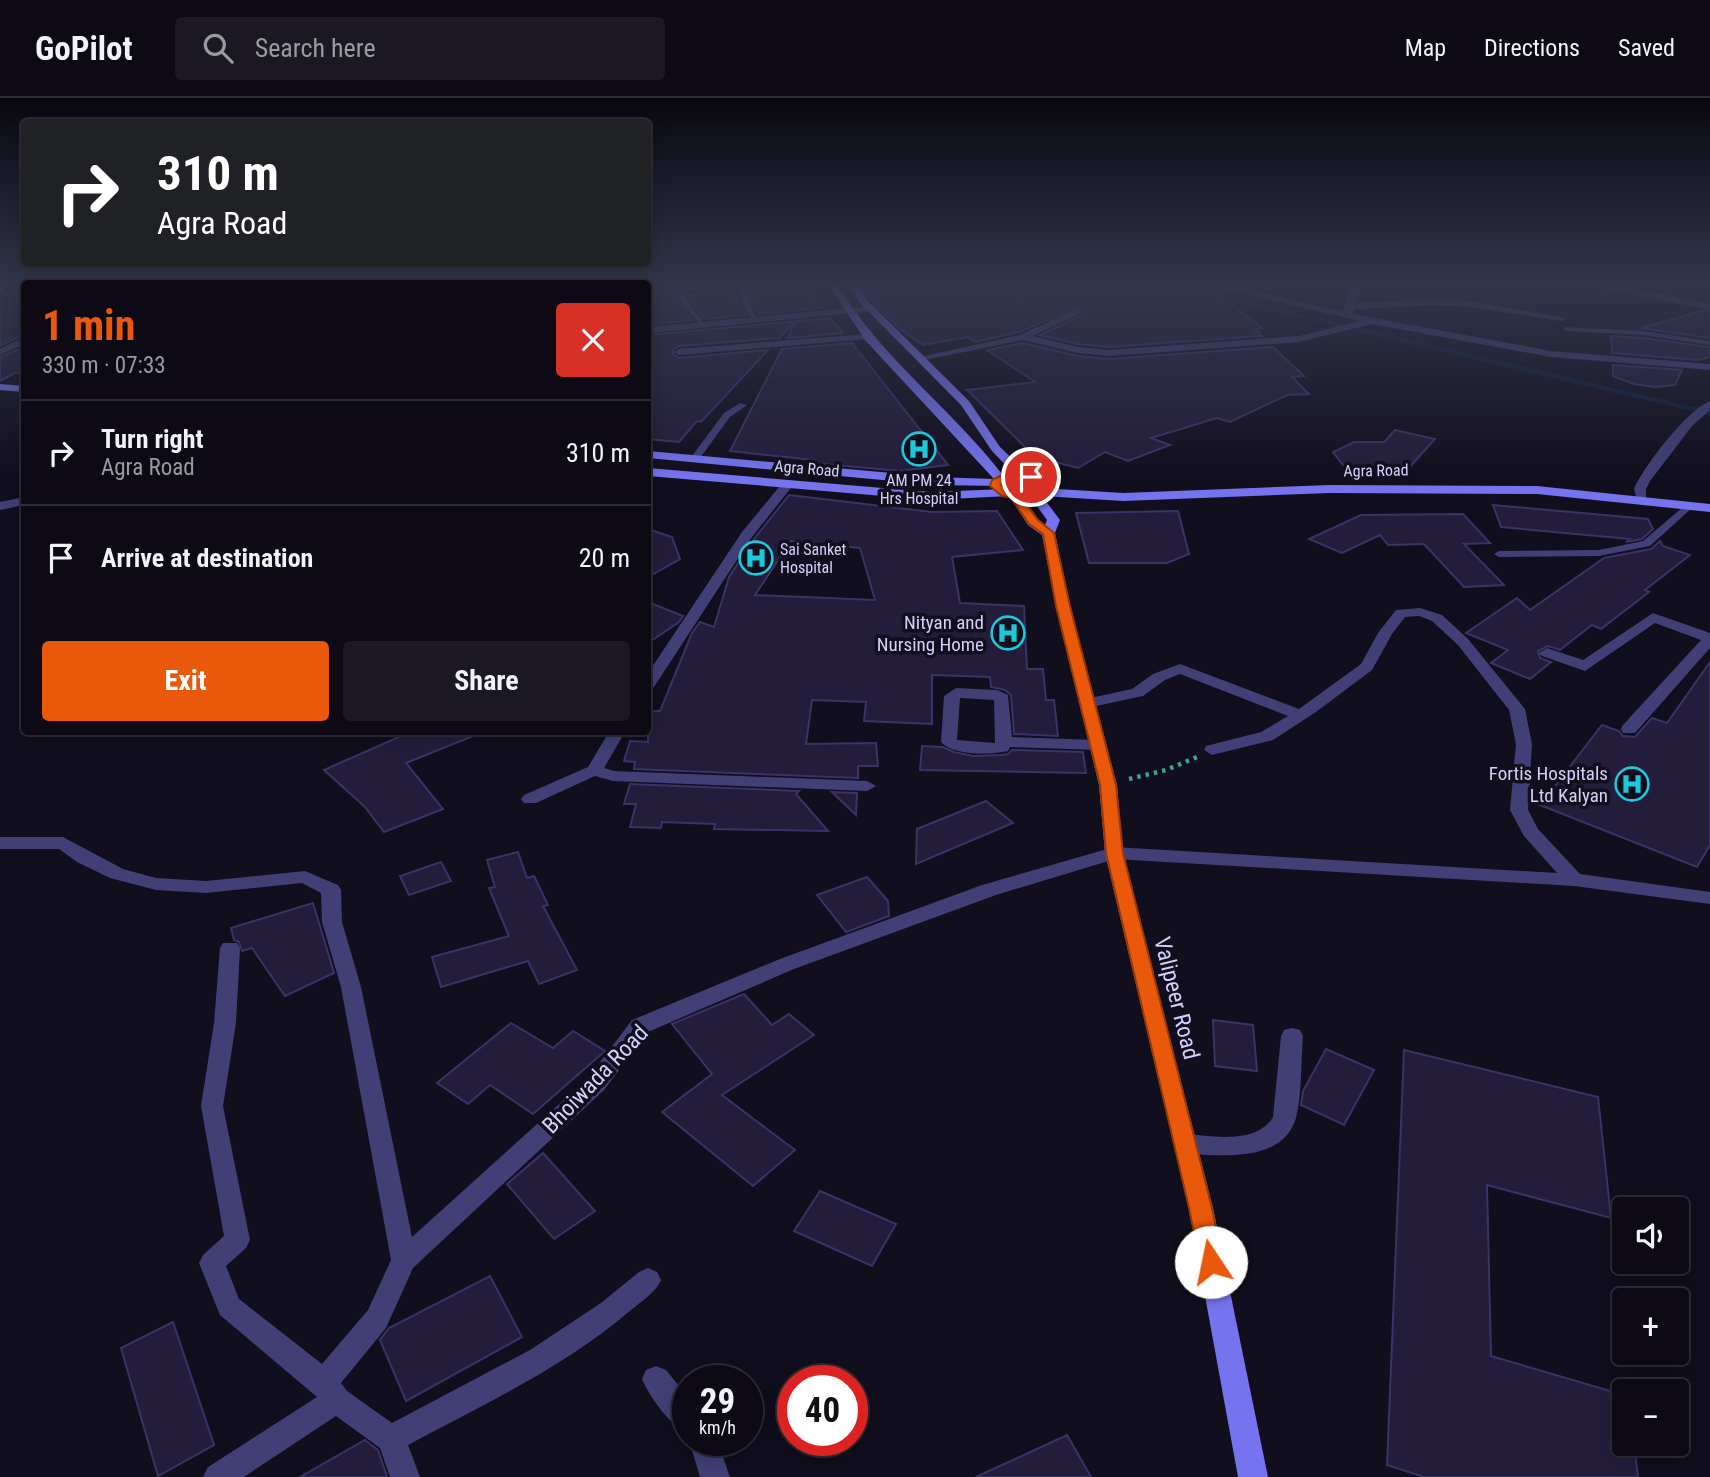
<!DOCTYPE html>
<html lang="en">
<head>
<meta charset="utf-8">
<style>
  body { margin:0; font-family:"Roboto Condensed",sans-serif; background:#1b1823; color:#f1f3f6; height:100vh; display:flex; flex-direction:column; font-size:26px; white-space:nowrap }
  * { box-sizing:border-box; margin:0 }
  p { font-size:23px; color:#9a9aa1 }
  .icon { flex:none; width:38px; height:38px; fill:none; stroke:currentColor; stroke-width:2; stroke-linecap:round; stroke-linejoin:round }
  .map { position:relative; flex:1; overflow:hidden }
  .panel { position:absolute; left:21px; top:182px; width:630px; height:455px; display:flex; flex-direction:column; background:#0d0a16; border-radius:7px; box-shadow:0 4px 18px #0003,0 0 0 2px #2d2b35 }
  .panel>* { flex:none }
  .top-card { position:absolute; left:21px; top:21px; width:630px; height:147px; border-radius:7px; box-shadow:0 4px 18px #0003,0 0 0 2px #2d2b35; background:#202124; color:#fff; overflow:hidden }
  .controls { position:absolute; left:1612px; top:1099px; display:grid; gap:14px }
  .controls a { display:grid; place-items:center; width:77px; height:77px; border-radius:7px; background:#0d0a16; box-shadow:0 4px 18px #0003,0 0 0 2px #2d2b35; font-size:35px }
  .speed { position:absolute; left:672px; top:1267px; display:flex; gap:14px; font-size:35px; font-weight:700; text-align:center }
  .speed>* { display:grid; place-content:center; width:91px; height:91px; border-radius:50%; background:#0d0a16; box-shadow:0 4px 18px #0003,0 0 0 2px #2d2b35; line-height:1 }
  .speed small { font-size:18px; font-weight:400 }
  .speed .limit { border:10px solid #d22; background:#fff; color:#111 }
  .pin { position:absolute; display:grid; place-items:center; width:60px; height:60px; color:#fff; margin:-30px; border:4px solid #fff; border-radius:50%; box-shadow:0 2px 7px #0007 }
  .me { position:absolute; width:77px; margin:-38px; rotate:349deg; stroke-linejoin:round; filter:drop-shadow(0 0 5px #0008) }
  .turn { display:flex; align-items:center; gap:24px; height:147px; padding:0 21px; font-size:32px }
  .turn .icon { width:91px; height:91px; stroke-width:2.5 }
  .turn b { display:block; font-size:49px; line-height:60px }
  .round { display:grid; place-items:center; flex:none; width:74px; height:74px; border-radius:7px; background:#1b1823 }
  .headline { display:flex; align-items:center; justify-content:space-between; height:119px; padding:0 21px }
  h1 { font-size:42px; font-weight:700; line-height:52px; color:#ea580c }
  .primary-button { display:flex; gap:14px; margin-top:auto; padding:14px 21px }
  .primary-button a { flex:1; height:80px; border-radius:7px; background:#ea580c; color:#fff; font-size:28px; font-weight:700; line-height:80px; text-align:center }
  .primary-button a+a { background:#1b1823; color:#f1f3f6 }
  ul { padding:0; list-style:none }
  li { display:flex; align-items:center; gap:21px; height:105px; padding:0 21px; border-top:2px solid #2d2b35 }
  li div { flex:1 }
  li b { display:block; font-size:26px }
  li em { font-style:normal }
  header { display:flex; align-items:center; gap:42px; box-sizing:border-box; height:98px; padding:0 35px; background:#0d0a16; border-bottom:2px solid #2d2b35 }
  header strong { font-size:33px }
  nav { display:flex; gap:38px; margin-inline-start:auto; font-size:24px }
  .search { width:490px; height:63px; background:#1b1823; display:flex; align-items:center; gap:18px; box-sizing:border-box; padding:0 24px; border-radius:7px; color:#9a9aa1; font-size:26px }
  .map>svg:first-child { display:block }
</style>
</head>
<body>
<header>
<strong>GoPilot</strong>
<div class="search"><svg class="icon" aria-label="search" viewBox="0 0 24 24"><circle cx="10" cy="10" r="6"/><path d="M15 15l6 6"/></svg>Search here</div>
<nav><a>Map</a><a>Directions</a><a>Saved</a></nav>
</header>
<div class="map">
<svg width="1710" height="1379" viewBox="0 0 1710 1379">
  <rect width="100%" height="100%" fill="#110e1d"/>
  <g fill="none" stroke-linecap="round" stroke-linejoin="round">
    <!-- stream -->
    <g stroke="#0f1d36" stroke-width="4.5">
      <path d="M 1173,186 L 1200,194"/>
      <path d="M 1213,197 L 1710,315"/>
    </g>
  </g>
  <!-- building -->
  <g fill="#231d3b" stroke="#3b3265" stroke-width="2" fill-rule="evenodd">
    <path d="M 19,186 L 24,186 L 24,236 L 0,248 L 0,200 Z"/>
    <path d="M 648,186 L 688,186 L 682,187 L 673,198 L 692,222 L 648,227 Z"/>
    <path d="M 743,186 L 801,186 L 822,210 L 758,216 Z"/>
    <path d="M 888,186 L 980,186 L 1001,189 L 1014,189 L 1017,186 L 1130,186 L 1146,188 L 1152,192 L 1210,191 L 1262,230 L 1255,231 L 1262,238 L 1109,249 L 1078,246 L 1040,237 L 1080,218 L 1081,210 L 1077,209 L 1019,234 L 975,244 L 968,239 L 923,247 L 900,231 L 868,199 L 863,190 Z"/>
    <path d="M 733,193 L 746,217 L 704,221 L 687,198 Z"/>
    <path d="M 1702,213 L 1710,214 L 1710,240 L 1641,230 Z"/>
    <path d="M 830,220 L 843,235 L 788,240 L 795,224 L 779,240 L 679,248 L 673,252 L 673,256 L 679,260 L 768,252 L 701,324 L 697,323 L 679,344 L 648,341 L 648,237 Z"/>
    <path d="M 1611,238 L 1643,240 L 1710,249 L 1710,259 L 1699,262 L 1612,255 Z"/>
    <path d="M 852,245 L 948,367 L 900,373 L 812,365 L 814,362 L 730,353 L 782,251 Z"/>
    <path d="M 1023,245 L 1078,258 L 1109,261 L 1273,249 L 1304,278 L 1292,279 L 1309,296 L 1287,297 L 1230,324 L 1217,320 L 1151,340 L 1170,347 L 1128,363 L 1105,354 L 1078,370 L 1043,361 L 1030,354 L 967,292 L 1035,284 L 987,252 Z"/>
    <path d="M 24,249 L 24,274 L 15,275 L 0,283 L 0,259 Z"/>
    <path d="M 1613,267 L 1682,272 L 1675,287 L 1655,289 L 1634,286 L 1613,278 Z"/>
    <path d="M 1395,332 L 1435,341 L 1407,372 L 1347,372 L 1333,354 L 1354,344 L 1384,344 Z"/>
    <path d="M 789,397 L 932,414 L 997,413 L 1023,452 L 952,459 L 960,505 L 1024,508 L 1027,571 L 1043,571 L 1046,602 L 1054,602 L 1058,638 L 1014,636 L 1011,597 L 1005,592 L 991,589 L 990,579 L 932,577 L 932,626 L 864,623 L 866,604 L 812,602 L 806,646 L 876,645 L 878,668 L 858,668 L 858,680 L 634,671 L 635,664 L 624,663 L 630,643 L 648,644 L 648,613 L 660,613 L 692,535 L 700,524 L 714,529 L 729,479 L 754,441 ZM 791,443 L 860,450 L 875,502 L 755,497 Z"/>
    <path d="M 1493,407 L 1648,421 L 1653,431 L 1642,441 L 1626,444 L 1630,441 L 1501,429 Z"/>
    <path d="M 1178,413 L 1189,456 L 1167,465 L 1089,465 L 1076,415 Z"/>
    <path d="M 1463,416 L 1490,445 L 1464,446 L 1504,487 L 1464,489 L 1424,446 L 1388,447 L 1380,437 L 1342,455 L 1309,441 L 1361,417 Z"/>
    <path d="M 648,431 L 672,439 L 680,461 L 648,479 Z"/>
    <path d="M 1660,443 L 1663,448 L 1690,457 L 1645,492 L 1649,494 L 1601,531 L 1592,527 L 1560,552 L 1548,548 L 1538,553 L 1540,560 L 1551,564 L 1530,581 L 1491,565 L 1508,552 L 1466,535 L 1517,500 L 1530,512 L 1604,460 L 1651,451 Z"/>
    <path d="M 648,504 L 683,518 L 679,524 L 648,545 Z"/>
    <path d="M 1710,564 L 1710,747 L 1697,769 L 1540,707 L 1602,627 L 1619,633 L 1623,638 L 1635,639 L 1652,620 L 1667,625 Z"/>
    <path d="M 410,634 L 483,634 L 406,665 L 443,711 L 384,734 L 365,709 L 324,672 Z"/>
    <path d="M 922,648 L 943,649 L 954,654 L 973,658 L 1001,657 L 1008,656 L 1012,652 L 1083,654 L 1086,675 L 920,672 Z"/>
    <path d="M 630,686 L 799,693 L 796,696 L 828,733 L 714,731 L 715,726 L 662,724 L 661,730 L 630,729 L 636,706 L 624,706 Z"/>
    <path d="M 832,694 L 857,695 L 856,717 Z"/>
    <path d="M 986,703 L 1013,725 L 916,766 L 917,731 Z"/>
    <path d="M 518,754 L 527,780 L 534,778 L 548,807 L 543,808 L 577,872 L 539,886 L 528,863 L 441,889 L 432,859 L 509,838 L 489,790 L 495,789 L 487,762 Z"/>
    <path d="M 441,764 L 451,783 L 409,797 L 400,778 Z"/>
    <path d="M 867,779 L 888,803 L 889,818 L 846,834 L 817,797 Z"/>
    <path d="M 313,805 L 334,875 L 285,898 L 252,850 L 242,853 L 239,844 L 234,842 L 231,830 Z"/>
    <path d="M 744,896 L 772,927 L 789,916 L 814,937 L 722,997 L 795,1052 L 753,1088 L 662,1014 L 712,976 L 672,926 Z"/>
    <path d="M 1213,922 L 1253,927 L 1257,973 L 1215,968 Z"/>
    <path d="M 511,925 L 553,950 L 573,933 L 605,953 L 533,1016 L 490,987 L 468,1006 L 437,985 Z"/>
    <path d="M 1326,951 L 1374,972 L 1344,1027 L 1301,1007 L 1303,993 Z"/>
    <path d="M 1404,952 L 1598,999 L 1611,1120 L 1487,1087 L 1491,1258 L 1624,1297 L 1624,1346 L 1634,1346 L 1638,1379 L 1424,1379 L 1387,1367 Z"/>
    <path d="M 543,1055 L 595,1113 L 554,1141 L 507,1086 Z"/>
    <path d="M 820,1093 L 896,1126 L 872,1168 L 794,1133 Z"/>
    <path d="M 490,1178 L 522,1239 L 406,1303 L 380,1242 L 389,1230 Z"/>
    <path d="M 173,1224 L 214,1347 L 158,1378 L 121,1250 Z"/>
    <path d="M 1067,1337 L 1091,1379 L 976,1379 Z"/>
    <path d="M 365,1342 L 378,1352 L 387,1379 L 300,1379 Z"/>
  </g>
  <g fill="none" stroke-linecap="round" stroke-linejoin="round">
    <!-- path -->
    <path stroke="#3ca19a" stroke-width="4.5" stroke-dasharray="3.5 5" stroke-linecap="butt" d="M 1129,681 L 1166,672 L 1197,659"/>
    <!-- lane -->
    <g fill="#413f76" fill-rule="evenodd">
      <path d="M 739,186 L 745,192 L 758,224 L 752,224 L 738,193 L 734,190 L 686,193 L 684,198 L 705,227 L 701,229 L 676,198 L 684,189 Z"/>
      <path d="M 1564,229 L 1643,233 L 1710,243 L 1710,247 L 1643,237 L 1567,233 L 1564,233 Z"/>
      <path d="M 740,305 L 747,307 L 730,319 L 697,364 L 691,364 L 689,362 L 724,315 Z"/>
      <path d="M 1689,404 L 1694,407 L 1693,409 L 1650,448 L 1599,458 L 1499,459 L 1494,456 L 1499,453 L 1599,452 L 1643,443 Z"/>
    </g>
    <!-- street -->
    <g fill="#413f76" fill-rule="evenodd">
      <path d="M 849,186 L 868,186 L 853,190 Z"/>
      <path d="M 1148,186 L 1225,186 L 1343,214 L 1352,186 L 1361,186 L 1356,205 L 1433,201 L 1472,203 L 1566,220 L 1561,223 L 1472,209 L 1433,207 L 1354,211 L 1352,216 L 1551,253 L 1710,266 L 1710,272 L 1551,259 L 1372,226 L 1299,244 L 1109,258 L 1078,255 L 1023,242 L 920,263 L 915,260 L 1020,237 L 1076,211 L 1079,212 L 1079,216 L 1032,238 L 1078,249 L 1109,252 L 1299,238 L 1360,223 L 1212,188 L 1152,189 Z"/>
      <path d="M 1568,186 L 1617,187 L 1710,206 L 1710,212 L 1617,193 Z"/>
      <path d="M 871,208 L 876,211 L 874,213 L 648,235 L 648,229 Z"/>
      <path d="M 865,236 L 870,239 L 868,241 L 679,257 L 674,254 L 679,251 Z"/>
      <path d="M 24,239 L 24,246 L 0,257 L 0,251 Z"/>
      <path d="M 1710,303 L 1710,312 L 1692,328 L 1650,383 L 1646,391 L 1646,406 L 1638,406 L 1634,391 C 1644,368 1687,312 1710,303 Z"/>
      <path d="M 788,382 L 794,386 L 752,439 L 654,589 L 648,591 L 648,575 L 742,434 L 784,383 Z"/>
      <path d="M 24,399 L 24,407 L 0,412 L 0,404 Z"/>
      <path d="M 1420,510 L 1442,517 L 1468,541 L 1525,611 L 1532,646 L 1528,712 L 1538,731 L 1580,776 L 1710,794 L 1710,806 L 1574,788 L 1115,761 L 996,797 L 794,871 L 648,934 L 604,992 L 413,1170 L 386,1230 L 341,1285 L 347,1293 L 392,1325 L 530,1252 L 601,1205 L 639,1174 L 648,1170 L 657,1174 L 661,1182 C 655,1195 642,1203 631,1212 C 565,1269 484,1306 408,1347 L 420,1379 L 390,1379 L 380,1350 L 336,1318 L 244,1379 L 203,1379 L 208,1369 L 317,1299 L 220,1217 L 199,1165 L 203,1157 L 224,1138 L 201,1008 L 214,925 L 220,850 L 223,845 L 237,845 L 240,850 L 236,925 L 223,1008 L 250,1142 L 246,1150 L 226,1168 L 239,1201 L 322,1266 L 368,1212 L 391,1162 L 341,889 L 322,824 L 321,795 L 302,785 L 206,795 L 156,792 L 110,780 L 77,764 L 59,751 L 0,751 L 0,739 L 63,739 L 123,771 L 156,780 L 206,783 L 305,773 L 338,787 L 341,792 L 342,824 L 361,889 L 412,1139 L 588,980 L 632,922 L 780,861 L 982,787 L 1114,749 L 1557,775 L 1524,738 L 1510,712 L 1516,646 L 1509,612 L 1458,547 L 1432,523 L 1419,518 L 1405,519 L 1392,536 L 1372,572 L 1316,614 L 1273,642 L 1212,657 L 1204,652 L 1206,648 L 1261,634 L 1288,618 L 1180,576 L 1165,582 L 1143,598 L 1087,610 L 1079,605 L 1081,602 L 1132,591 L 1153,576 L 1180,566 L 1299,611 L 1361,566 L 1378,535 L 1396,512 Z"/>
      <path d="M 1653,515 L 1710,535 L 1710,550 L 1635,635 L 1623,635 L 1621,631 L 1623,627 L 1701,542 L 1655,525 L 1585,573 L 1542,558 L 1539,555 L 1547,550 L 1583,562 Z"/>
      <path d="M 956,590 L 997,592 L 1008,597 L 1012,639 L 1098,642 L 1106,647 L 1098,652 L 1010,649 L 1008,653 C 991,657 953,658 941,644 L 944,598 ZM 960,600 L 994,602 L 995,645 L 957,642 Z"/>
      <path d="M 609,634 L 625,634 L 604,670 L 614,673 L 867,683 L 876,688 L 867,693 L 613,683 L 595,678 L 536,705 L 524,705 L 521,701 L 524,697 L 588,669 Z"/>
      <path d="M 1292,930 L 1300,932 L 1303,938 C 1301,962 1302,997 1296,1020 C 1282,1066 1221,1057 1185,1056 L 1177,1053 L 1173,1046 L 1177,1039 L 1185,1036 C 1213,1038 1256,1047 1273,1019 L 1281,938 L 1284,932 Z"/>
      <path d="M 656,1268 L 666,1272 L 688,1299 L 688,1335 C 669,1327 650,1299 642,1281 L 646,1272 Z"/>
      <path d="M 689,1342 L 717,1342 L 730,1379 L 700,1379 Z"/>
    </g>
    <!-- secondary -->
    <g fill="#7573ed" fill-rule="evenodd">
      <path d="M 828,186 L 837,186 C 884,264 953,311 1006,381 L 1000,388 L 936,387 L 648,360 L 648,353 L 936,379 L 994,381 L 865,242 Z"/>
      <path d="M 848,186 L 857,186 L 866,201 L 969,303 L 1000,349 L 1026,374 L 1026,380 L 1018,380 L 992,353 L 961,307 L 860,205 Z"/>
      <path d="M 0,286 L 24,288 L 24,294 L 0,292 Z"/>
      <path d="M 648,370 L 930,394 L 1006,391 L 1019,394 L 1038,421 L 1045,427 L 1047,422 L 1029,397 L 1041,390 L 1123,395 L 1330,387 L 1537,388 L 1710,406 L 1710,414 L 1537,396 L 1330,395 L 1123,403 L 1042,398 L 1060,422 L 1055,435 L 1070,508 L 1117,687 L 1123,755 L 1213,1110 L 1268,1379 L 1238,1379 L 1189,1110 L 1105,755 L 1099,687 L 1056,508 L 1042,437 L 1028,427 L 1009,398 L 930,402 L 648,378 Z"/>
    </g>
    <!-- primary -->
    <path fill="#b865eb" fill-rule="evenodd" d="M 0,186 L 9,186 L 0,194 Z"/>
  </g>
  <!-- sky -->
  <linearGradient id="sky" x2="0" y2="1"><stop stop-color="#090810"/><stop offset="0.49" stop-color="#32364c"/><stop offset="1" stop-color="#32364c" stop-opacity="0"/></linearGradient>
  <rect width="1710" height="379" fill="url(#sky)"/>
  <!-- route -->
  <path fill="#ea580c" stroke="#983908" stroke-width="2" d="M 1006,375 L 1034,376 L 1034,381 L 1008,382 L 1002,387 L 1019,395 L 1037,421 L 1054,435 L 1070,508 L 1116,687 L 1123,755 L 1212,1110 L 1223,1164 L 1219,1171 L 1211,1174 L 1203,1171 L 1200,1164 L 1189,1110 L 1106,755 L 1100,687 L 1056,508 L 1043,436 L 1029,426 L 1011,400 L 1002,398 L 990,388 L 992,382 Z"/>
  <!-- icons -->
  <defs>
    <symbol id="hospital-ring" viewBox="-11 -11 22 22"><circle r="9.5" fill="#110e1d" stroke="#1cc8da" stroke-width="1.5"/><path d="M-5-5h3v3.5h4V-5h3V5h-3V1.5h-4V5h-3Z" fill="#1cc8da"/></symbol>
  </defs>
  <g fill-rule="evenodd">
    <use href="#hospital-ring" x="900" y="332" width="38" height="38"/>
    <use href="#hospital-ring" x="737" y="441" width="38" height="38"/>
    <use href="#hospital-ring" x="989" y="516" width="38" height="38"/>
    <use href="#hospital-ring" x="1613" y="667" width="38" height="38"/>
  </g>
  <g text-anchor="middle" stroke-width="7" stroke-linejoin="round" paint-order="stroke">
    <!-- far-street labels -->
    <g font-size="16" fill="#d5d0f9" stroke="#110e1d">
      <text transform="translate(807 370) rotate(5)" y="6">Agra Road</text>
      <text transform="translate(1376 372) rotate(-1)" y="6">Agra Road</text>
    </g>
    <!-- far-poi labels -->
    <g font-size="16" fill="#d5d0f9" stroke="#110e1d">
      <text x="919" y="388">AM PM 24<tspan x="919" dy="18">Hrs Hospital</tspan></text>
      <text x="780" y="457" text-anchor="start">Sai Sanket<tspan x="780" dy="18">Hospital</tspan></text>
    </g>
    <!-- poi labels -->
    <g font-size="19" fill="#d5d0f9" stroke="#110e1d" text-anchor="end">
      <text x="984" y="531">Nityan and<tspan x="984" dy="22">Nursing Home</tspan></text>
      <text x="1608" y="682">Fortis Hospitals<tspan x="1608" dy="22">Ltd Kalyan</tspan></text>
    </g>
    <!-- near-street labels -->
    <g font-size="23" fill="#d5d0f9" stroke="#110e1d">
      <text transform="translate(1177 900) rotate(76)" y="8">Valipeer Road</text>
      <text transform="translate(595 981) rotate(-46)" y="8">Bhoiwada Road</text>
    </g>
  </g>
</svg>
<div class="controls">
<a><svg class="icon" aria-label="sound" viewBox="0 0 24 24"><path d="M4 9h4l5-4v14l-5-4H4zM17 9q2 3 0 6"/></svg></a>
<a>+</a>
<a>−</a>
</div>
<div class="speed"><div>29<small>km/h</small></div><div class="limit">40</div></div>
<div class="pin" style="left:1031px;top:379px;background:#d93025"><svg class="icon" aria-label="arrive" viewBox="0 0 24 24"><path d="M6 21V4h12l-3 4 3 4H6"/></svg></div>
<svg class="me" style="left:1211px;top:1164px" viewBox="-20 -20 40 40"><circle r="19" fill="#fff"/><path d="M0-13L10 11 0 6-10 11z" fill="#ea580c"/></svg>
<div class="top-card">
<div class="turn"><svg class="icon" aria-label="right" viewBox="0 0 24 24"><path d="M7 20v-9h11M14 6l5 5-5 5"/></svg><div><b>310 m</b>Agra Road</div></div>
</div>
<section class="panel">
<div class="headline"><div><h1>1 min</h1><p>330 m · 07:33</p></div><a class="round" style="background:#d93025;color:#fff"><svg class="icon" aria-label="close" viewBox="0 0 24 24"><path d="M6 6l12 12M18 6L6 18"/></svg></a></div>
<ul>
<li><svg class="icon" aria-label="right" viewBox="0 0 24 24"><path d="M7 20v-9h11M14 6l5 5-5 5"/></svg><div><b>Turn right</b><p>Agra Road</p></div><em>310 m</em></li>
<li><svg class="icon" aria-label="arrive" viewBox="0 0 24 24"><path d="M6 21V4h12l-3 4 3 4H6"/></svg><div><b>Arrive at destination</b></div><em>20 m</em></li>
</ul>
<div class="primary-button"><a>Exit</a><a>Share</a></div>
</section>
</div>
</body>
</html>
